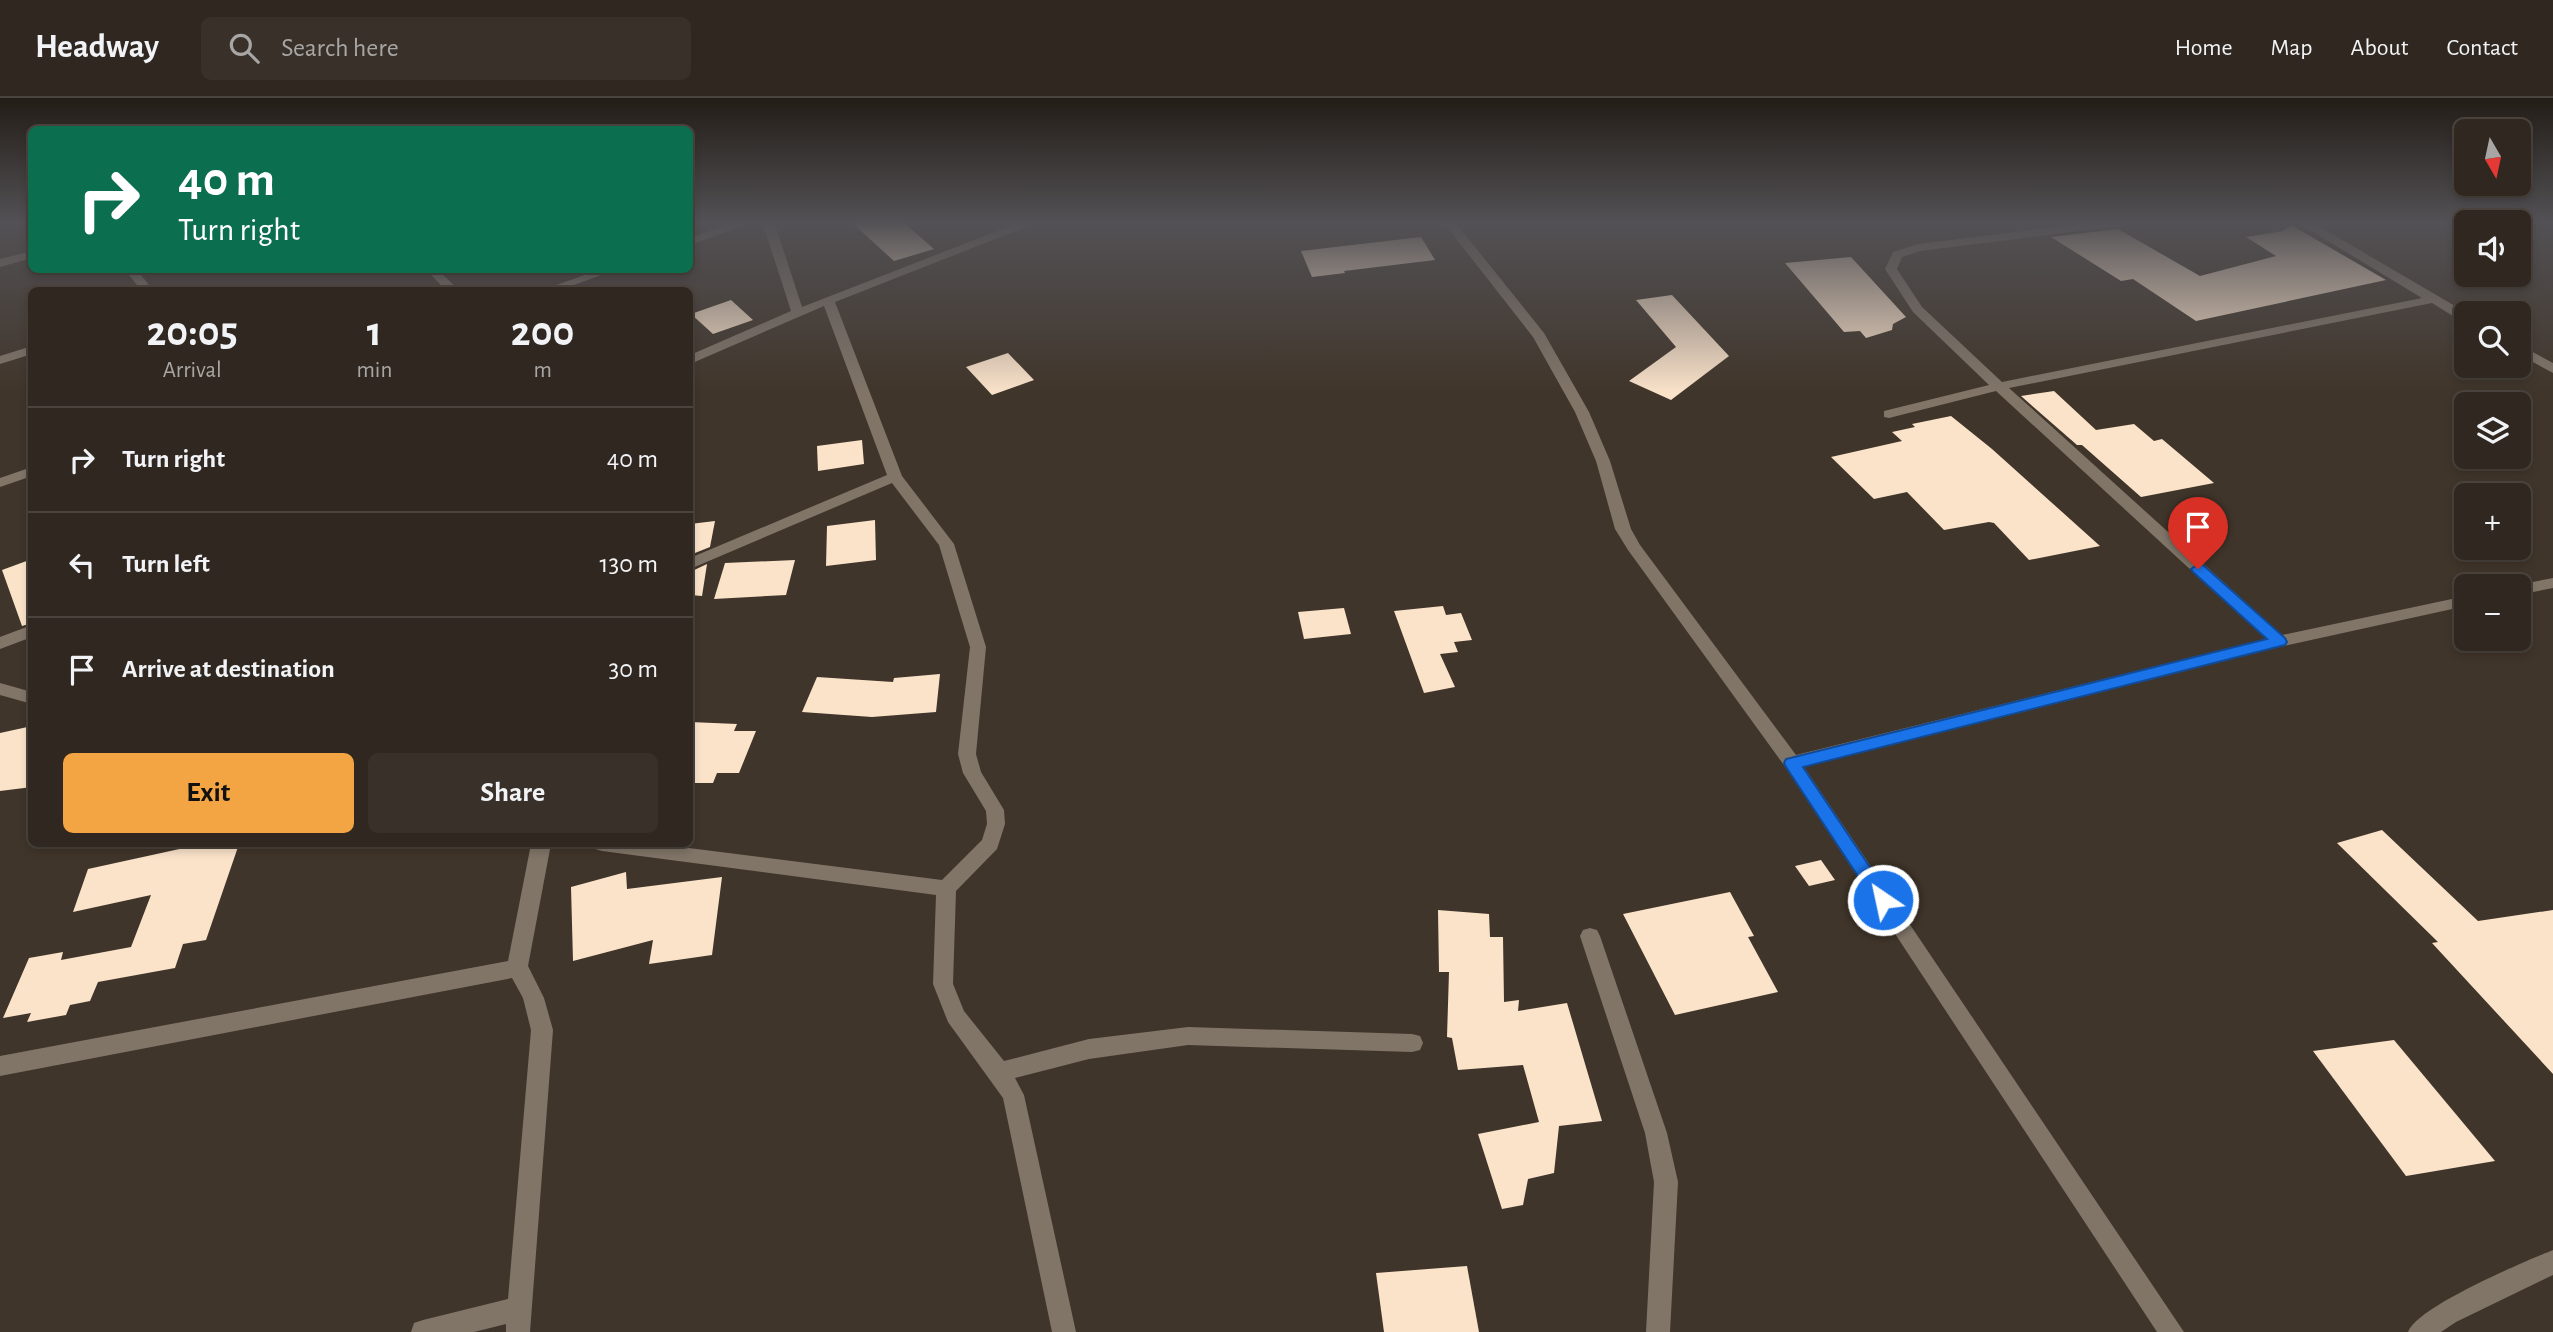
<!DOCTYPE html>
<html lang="en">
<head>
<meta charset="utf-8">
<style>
  body { margin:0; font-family:"Alegreya Sans",sans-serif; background:#383029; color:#f1f3f6; height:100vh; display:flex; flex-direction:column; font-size:26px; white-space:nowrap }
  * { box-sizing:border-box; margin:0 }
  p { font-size:23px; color:#a8a6a5 }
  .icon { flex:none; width:38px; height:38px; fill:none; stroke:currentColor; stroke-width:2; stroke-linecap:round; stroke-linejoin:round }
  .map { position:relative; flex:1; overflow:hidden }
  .drawer { position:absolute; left:28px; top:189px; width:665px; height:560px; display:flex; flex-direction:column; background:#302820; border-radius:10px; box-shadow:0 4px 10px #0003,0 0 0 2px #4b443e }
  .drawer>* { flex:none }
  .banner { position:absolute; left:28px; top:28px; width:665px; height:147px; border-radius:10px; box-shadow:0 4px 10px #0003,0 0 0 2px #4b443e; background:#0b6e4f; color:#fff; overflow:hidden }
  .needle { width:46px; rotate:171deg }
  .tools { position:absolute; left:2454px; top:21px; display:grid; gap:14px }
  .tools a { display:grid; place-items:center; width:77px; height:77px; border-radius:10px; background:#302820; box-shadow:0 4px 10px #0003,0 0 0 2px #4b443e; font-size:35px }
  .pin { position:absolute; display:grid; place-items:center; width:60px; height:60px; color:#fff; margin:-72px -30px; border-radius:50% 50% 50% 0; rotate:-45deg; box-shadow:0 0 7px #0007 }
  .pin .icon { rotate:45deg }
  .me { position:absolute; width:77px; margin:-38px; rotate:326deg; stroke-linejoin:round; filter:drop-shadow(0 0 5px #0008) }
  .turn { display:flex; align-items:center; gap:24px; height:147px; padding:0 35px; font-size:32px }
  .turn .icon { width:91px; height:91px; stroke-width:2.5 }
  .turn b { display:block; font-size:49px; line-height:60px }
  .eta { display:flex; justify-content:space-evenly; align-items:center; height:119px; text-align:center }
  .eta b { font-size:42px; font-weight:600; line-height:49px }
  .action { display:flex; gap:14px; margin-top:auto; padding:14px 35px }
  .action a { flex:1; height:80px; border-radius:10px; background:#f3a443; color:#111; font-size:28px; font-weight:600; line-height:80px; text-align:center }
  .action a+a { background:#383029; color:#f1f3f6 }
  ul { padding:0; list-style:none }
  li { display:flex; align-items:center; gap:21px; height:105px; padding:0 35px; border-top:2px solid #4b443e }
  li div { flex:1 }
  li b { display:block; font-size:26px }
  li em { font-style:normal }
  header { display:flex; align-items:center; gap:42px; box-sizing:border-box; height:98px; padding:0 35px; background:#302820; border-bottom:2px solid #4b443e }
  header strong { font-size:33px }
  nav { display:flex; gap:38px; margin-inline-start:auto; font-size:24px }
  .search { width:490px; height:63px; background:#383029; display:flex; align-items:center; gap:18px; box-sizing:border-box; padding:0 24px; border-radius:10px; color:#a8a6a5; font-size:26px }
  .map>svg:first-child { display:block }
</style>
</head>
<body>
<header>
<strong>Headway</strong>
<div class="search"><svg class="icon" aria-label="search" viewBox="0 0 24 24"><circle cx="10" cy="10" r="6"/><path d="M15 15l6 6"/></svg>Search here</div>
<nav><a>Home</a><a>Map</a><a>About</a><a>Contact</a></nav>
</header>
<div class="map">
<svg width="2553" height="1234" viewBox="0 0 2553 1234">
  <rect width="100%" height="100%" fill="#40352a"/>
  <!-- building -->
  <g fill="#fbe3ca">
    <path d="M 850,123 L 902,123 L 934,151 L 894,163 Z"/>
    <path d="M 2291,127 L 2386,182 L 2196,223 L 2133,181 L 2121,183 L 2051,139 L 2118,131 L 2200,178 L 2276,158 L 2246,139 L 2283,133 Z"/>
    <path d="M 1421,139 L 1435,162 L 1344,173 L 1345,175 L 1312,179 L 1301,153 Z"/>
    <path d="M 1851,159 L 1906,219 L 1893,226 L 1892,232 L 1866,240 L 1860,233 L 1844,234 L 1785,165 Z"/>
    <path d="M 1672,197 L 1729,258 L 1671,302 L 1629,283 L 1676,249 L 1636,202 Z"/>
    <path d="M 731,202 L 753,222 L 713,236 L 691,216 Z"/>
    <path d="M 1008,255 L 1034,282 L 992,297 L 966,269 Z"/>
    <path d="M 2054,293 L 2096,332 L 2134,326 L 2154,343 L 2162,341 L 2214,385 L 2141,399 L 2082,347 L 2077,347 L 2021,298 Z"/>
    <path d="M 1951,318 L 1992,351 L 2100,448 L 2029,462 L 1994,425 L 1989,424 L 1944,432 L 1907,394 L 1874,401 L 1831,359 L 1902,343 L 1892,334 L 1915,329 L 1912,326 Z"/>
    <path d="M 862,342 L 864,366 L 818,373 L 817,348 Z"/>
    <path d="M 875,422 L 876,462 L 826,468 L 827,428 Z"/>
    <path d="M 715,423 L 710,449 L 690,457 L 690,426 Z"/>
    <path d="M 32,461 L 32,525 L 22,528 L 2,472 Z"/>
    <path d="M 795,462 L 786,497 L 714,501 L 725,465 Z"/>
    <path d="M 707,466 L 702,498 L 690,497 L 690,474 Z"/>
    <path d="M 1443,508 L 1446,517 L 1461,515 L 1472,542 L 1454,544 L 1458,554 L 1440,556 L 1455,589 L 1424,595 L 1394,513 Z"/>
    <path d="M 1344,510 L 1351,536 L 1304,541 L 1298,514 Z"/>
    <path d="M 940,576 L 936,614 L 872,619 L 802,614 L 817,579 L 893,584 L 894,580 Z"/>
    <path d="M 690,624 L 737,626 L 734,633 L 756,633 L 739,675 L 717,675 L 713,685 L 690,685 Z"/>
    <path d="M 32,628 L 32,689 L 0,693 L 0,635 Z"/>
    <path d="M 2382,732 L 2478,823 L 2553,812 L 2553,976 L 2432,845 L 2438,844 L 2337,745 Z"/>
    <path d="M 186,746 L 239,746 L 206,842 L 183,846 L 175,870 L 98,884 L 90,903 L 70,907 L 66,917 L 27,924 L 31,915 L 3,920 L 29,860 L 63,854 L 61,862 L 131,849 L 151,797 L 73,814 L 88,771 L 184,750 Z"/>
    <path d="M 1821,762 L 1835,782 L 1809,788 L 1795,768 Z"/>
    <path d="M 626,774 L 627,791 L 722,779 L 712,857 L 649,866 L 653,842 L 573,863 L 571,789 Z"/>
    <path d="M 1730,794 L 1754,838 L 1748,839 L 1778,894 L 1675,917 L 1623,816 Z"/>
    <path d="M 1438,812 L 1489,816 L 1490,839 L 1503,839 L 1504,904 L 1519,902 L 1518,913 L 1567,905 L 1602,1023 L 1559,1028 L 1554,1075 L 1528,1081 L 1523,1107 L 1502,1111 L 1478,1036 L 1539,1024 L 1523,967 L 1458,972 L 1452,940 L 1447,939 L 1449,874 L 1439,874 Z"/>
    <path d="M 2394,942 L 2495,1063 L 2406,1078 L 2313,953 Z"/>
    <path d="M 1467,1168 L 1479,1234 L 1384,1234 L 1376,1175 Z"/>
  </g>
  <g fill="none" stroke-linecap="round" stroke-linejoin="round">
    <!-- minor -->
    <g fill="#817568" fill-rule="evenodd">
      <path d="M 737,123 L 755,123 L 690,147 L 690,140 Z"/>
      <path d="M 762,123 L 774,123 L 802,209 L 1023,123 L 1041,123 L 835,204 L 902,378 L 954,446 L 986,549 L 976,656 L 981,674 L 1004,712 L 1005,726 L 997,751 L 956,793 L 953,886 L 964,913 L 1004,963 L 1089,941 L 1188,929 L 1412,936 L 1420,938 L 1423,945 L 1420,952 L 1412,954 L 1188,947 L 1089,961 L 1015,980 L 1024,997 L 1076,1234 L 1052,1234 L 1003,1000 L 948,924 L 933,886 L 936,797 L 602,753 L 595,751 L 592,746 L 657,746 L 942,782 L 982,742 L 987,726 L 986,713 L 963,675 L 958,656 L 970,549 L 939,447 L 892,385 L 690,471 L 690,460 L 887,377 L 824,208 L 690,266 L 690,257 L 791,213 Z"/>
      <path d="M 1423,123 L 1455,124 L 1544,235 L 1589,314 L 1610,363 L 1631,431 L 1640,447 L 1796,657 L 2266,541 L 1996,293 L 1889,320 L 1884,319 L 1884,313 L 1989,287 L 1913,214 L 1885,171 L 1893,154 L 1918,146 L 2104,123 L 2141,123 L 2135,126 L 1920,153 L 1902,159 L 1897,171 L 1922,209 L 2002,284 L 2422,200 L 2295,123 L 2310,123 L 2467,215 L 2466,224 L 2461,223 L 2432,205 L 2009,290 L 2282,537 L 2466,498 L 2466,508 L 2279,549 L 1804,669 L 2184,1234 L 2157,1234 L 1786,670 L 1628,452 L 1615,431 L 1596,363 L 1575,314 L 1533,239 L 1447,129 Z"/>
      <path d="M 32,153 L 32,160 L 0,169 L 0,161 Z"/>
      <path d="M 125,172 L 137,172 L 153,192 L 141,192 Z"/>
      <path d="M 426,172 L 438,172 L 459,192 L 446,192 Z"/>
      <path d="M 598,172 L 615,172 L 560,192 L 543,192 Z"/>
      <path d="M 2518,246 L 2553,265 L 2553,275 L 2518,256 Z"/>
      <path d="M 32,248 L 32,256 L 0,266 L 0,258 Z"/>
      <path d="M 32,369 L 32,378 L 0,389 L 0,380 Z"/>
      <path d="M 2553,480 L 2553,490 L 2518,497 L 2518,488 L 2512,488 Z"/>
      <path d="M 32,527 L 32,539 L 0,551 L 0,539 Z"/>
      <path d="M 0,585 L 32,594 L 32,606 L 0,597 Z"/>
      <path d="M 531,746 L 551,746 L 528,868 L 544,900 L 553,932 L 530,1234 L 506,1234 L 506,1226 L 474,1234 L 411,1234 L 414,1225 L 423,1222 L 508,1201 L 531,932 L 523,900 L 512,880 L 0,978 L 0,958 L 508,863 Z"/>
      <path d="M 1590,830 L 1597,832 L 1600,838 L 1667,1035 L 1678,1084 L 1670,1234 L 1646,1234 L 1654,1084 L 1645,1035 L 1580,838 L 1583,832 Z"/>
      <path d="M 2553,1152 L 2553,1177 L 2456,1224 L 2441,1234 L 2408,1234 C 2418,1208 2524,1164 2553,1152 Z"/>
    </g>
  </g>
  <!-- sky -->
  <linearGradient id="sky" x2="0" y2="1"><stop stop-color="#231d17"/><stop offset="0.42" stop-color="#535155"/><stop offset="1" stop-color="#535155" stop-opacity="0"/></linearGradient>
  <rect width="2553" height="296" fill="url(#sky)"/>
  <!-- route -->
  <path fill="#1a73e8" stroke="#114b97" stroke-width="2" d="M 2198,466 L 2203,467 L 2285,540 L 2287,544 L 2285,547 L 1803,669 L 1892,802 L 1890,807 L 1883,809 L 1877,807 L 1786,669 L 1784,665 L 1786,661 L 2267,541 L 2193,474 L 2191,471 Z"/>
</svg>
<div class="tools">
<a><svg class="needle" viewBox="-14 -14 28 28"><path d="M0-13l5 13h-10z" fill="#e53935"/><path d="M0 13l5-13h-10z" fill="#a8a6a5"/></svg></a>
<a><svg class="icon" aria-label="sound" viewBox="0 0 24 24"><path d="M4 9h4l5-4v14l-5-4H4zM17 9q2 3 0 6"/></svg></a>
<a><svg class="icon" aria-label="search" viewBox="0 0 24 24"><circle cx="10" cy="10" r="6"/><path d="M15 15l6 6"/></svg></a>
<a><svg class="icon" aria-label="layers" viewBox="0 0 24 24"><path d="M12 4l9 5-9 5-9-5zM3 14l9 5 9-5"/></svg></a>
<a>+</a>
<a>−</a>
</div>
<div class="pin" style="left:2198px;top:471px;background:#d93025"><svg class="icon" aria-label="arrive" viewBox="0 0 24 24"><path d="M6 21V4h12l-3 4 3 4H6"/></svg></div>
<svg class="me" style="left:1883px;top:802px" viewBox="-20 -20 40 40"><circle r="17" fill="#1a73e8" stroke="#fff" stroke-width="3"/><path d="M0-11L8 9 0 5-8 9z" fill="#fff"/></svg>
<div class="banner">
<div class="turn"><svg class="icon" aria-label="right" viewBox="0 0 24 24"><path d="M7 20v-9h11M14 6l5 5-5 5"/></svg><div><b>40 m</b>Turn right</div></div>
</div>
<section class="drawer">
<div class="eta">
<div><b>20:05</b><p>Arrival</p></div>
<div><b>1</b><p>min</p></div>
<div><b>200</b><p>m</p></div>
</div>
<ul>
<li><svg class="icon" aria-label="right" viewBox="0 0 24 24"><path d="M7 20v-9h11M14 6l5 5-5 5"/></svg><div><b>Turn right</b></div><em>40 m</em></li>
<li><svg class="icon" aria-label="left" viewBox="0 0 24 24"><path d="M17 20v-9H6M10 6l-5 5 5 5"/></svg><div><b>Turn left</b></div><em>130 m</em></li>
<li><svg class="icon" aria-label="arrive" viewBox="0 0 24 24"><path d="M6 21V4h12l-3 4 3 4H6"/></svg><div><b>Arrive at destination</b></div><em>30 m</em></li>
</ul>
<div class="action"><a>Exit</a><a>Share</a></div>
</section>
</div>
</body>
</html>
